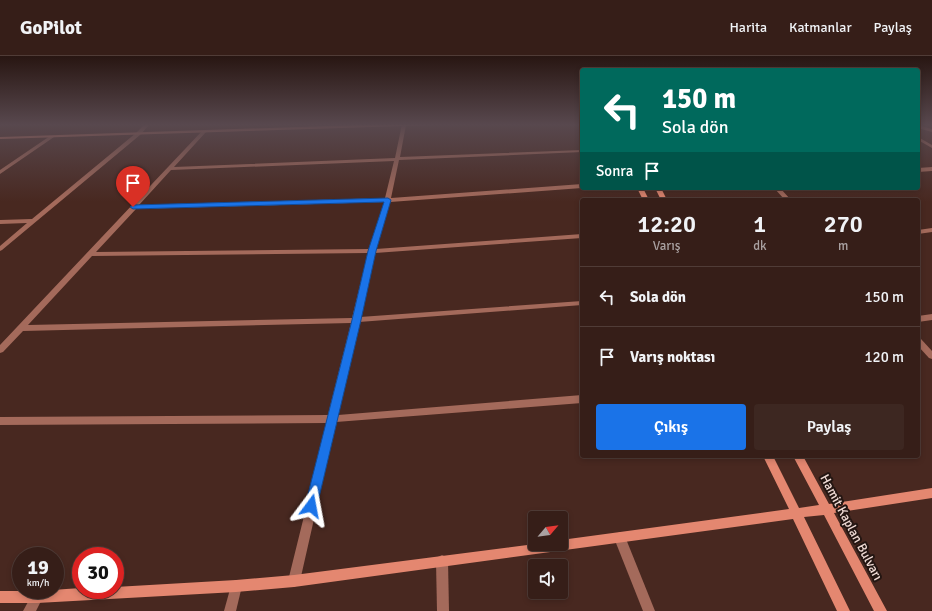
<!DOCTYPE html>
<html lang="tr">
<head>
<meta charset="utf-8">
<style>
  body { margin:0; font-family:Signika,sans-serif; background:#3d2721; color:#f1f3f6; height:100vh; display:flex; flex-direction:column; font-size:15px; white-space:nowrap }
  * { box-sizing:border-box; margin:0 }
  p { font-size:13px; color:#aaa2a2 }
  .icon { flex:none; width:22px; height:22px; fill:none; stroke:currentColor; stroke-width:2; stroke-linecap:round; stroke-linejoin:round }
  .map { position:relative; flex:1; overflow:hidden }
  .sheet { position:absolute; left:580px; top:142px; width:340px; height:260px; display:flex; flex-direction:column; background:#361e18; border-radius:4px; box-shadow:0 2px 6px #0003,0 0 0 1px #503c37 }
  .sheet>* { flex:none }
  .hud { position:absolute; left:580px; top:12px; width:340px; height:122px; border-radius:4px; box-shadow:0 2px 6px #0003,0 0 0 1px #503c37; background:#00695c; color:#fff; overflow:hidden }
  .needle { width:26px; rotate:61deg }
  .fabs { position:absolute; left:528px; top:455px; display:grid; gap:8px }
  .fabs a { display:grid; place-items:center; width:40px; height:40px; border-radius:4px; background:#361e18; box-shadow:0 2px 6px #0003,0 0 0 1px #503c37; font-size:20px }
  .speed { position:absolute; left:12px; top:491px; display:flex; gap:8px; font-size:20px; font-weight:700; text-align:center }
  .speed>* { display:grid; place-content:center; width:52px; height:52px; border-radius:50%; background:#361e18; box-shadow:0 2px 6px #0003,0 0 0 1px #503c37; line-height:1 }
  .speed small { font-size:10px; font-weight:400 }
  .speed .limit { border:6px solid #d22; background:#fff; color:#111 }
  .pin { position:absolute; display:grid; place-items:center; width:34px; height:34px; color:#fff; margin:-41px -17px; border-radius:50% 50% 50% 0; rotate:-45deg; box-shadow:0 0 4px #0007 }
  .pin .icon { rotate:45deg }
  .me { position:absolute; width:44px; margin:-22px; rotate:13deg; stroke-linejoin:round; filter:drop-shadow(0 0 3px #0008) }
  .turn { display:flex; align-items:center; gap:14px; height:84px; padding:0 16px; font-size:18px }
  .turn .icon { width:52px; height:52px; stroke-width:2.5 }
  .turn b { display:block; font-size:28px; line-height:34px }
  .then { display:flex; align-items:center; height:38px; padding:0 16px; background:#0003; gap:8px; font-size:15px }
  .eta { display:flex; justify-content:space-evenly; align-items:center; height:68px; text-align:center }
  .eta b { font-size:24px; font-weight:600; line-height:28px }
  .button { display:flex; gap:8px; margin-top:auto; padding:8px 16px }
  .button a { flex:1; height:46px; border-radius:4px; background:#1a73e8; color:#fff; font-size:16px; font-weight:600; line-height:46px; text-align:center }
  .button a+a { background:#3d2721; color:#f1f3f6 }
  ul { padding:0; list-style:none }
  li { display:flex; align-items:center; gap:12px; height:60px; padding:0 16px; border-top:1px solid #503c37 }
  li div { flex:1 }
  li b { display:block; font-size:15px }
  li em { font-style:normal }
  header { display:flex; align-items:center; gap:24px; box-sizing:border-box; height:56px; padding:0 20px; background:#361e18; border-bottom:1px solid #503c37 }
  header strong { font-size:19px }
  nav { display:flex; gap:22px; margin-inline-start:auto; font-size:14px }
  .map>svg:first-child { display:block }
</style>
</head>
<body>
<header>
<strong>GoPilot</strong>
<nav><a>Harita</a><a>Katmanlar</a><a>Paylaş</a></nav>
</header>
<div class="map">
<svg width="932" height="555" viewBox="0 0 932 555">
  <rect width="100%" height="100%" fill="#482820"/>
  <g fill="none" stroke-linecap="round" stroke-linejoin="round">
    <!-- street -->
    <g fill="#a46a5b" fill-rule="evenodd">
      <path d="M 145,68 L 150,68 L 140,79 L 2,194 L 0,195 L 0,190 L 27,167 L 0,168 L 0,164 L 32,163 L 136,77 Z"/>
      <path d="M 402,68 L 406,69 L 400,101 L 582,94 L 582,96 L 399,104 L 391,142 L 582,128 L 582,132 L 390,146 L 376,193 L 582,178 L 582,182 L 375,197 L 360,261 L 582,245 L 582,249 L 359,266 L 338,359 L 582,339 L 582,347 L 336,366 L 300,525 L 298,529 L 294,531 L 290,529 L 288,525 L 327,367 L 0,369 L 0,361 L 328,359 L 351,267 L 23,275 L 3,296 L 0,297 L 0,289 L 202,75 L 206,76 L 174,111 L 395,102 ZM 394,105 L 385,142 L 139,149 L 171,114 ZM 385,146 L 369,193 L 96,196 L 136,153 ZM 368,197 L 352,262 L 28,269 L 92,200 Z"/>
      <path d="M 918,69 L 932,73 L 932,76 L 918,72 Z"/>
      <path d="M 50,80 L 54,81 L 0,118 L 0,114 Z"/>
      <path d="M 918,81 L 932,89 L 932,92 L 918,84 Z"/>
      <path d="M 932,111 L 932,115 L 918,116 L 918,112 Z"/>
      <path d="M 774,132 L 780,132 L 791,144 L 785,144 Z"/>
      <path d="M 932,172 L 932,176 L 918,178 L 918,174 Z"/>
      <path d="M 932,258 L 932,264 L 918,266 L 918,260 Z"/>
      <path d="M 918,282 L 921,283 L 932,295 L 932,303 L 929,302 L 918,290 Z"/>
      <path d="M 620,476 L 624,478 L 655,555 L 643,555 L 614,482 L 616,478 Z"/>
      <path d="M 442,499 L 446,501 L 448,505 L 449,555 L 437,555 L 436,505 L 438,501 Z"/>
      <path d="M 236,524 L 240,526 L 242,530 L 236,555 L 224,555 L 232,526 Z"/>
      <path d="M 37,535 L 41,537 L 43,541 L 36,555 L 23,555 L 33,537 Z"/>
    </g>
    <!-- secondary -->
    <g fill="#e48770" fill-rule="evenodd">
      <path d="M 384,68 L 436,68 L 434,69 L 0,83 L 0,81 Z"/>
      <path d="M 637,132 L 643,132 L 649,144 L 643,144 Z"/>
      <path d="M 655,132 L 661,132 L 667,144 L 661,144 Z"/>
      <path d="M 763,400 L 773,400 L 799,452 L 819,449 L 793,400 L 803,400 L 829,448 L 932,432 L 932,442 L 834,457 L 887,555 L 874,555 L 824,459 L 804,461 L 850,555 L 837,555 L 793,463 L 294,531 L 236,536 L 37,547 L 0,547 L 0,535 L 37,535 L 81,532 L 81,534 L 115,534 L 115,531 L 236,524 L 294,519 L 535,488 L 561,488 L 561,484 L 789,453 Z"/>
    </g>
  </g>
  <!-- sky -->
  <linearGradient id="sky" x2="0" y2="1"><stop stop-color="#281612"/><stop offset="0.47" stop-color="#58484e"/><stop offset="1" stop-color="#58484e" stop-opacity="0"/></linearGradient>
  <rect width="932" height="146" fill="url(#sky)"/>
  <!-- route -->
  <path fill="#1a73e8" stroke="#114b97" d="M 388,142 L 391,144 L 376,195 L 361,264 L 317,450 L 315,455 L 311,456 L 307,455 L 305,450 L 352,264 L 368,195 L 384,146 L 133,153 L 130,151 L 133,149 Z"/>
  <g text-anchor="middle" stroke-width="4" stroke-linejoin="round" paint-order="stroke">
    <!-- near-street labels -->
    <g font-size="13" fill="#f1dcd6" stroke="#241612">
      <text transform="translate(852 471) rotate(62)" y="5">Hamit Kaplan Bulvarı</text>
    </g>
  </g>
</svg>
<div class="fabs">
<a><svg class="needle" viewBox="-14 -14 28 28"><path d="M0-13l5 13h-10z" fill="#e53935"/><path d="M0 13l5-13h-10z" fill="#aaa2a2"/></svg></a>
<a><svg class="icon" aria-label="sound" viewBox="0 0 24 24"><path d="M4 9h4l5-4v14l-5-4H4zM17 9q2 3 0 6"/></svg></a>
</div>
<div class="speed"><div>19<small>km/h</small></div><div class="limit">30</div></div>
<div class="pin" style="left:133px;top:151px;background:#d93025"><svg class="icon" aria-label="arrive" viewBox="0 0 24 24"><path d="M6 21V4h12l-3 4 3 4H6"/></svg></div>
<svg class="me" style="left:311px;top:450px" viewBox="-20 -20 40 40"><path d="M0-17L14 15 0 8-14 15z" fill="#1a73e8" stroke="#fff" stroke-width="4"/></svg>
<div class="hud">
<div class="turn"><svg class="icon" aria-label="left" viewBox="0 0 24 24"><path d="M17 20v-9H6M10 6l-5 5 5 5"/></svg><div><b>150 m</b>Sola dön</div></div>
<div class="then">Sonra<svg class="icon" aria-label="arrive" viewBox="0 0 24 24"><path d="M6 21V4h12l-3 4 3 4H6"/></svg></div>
</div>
<section class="sheet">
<div class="eta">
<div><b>12:20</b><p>Varış</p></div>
<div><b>1</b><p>dk</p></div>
<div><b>270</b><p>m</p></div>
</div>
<ul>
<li><svg class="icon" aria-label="left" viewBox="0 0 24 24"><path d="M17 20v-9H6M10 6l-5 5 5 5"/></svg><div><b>Sola dön</b></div><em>150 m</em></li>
<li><svg class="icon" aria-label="arrive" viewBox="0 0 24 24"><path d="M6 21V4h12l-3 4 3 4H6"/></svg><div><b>Varış noktası</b></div><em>120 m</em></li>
</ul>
<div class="button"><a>Çıkış</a><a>Paylaş</a></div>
</section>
</div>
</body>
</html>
